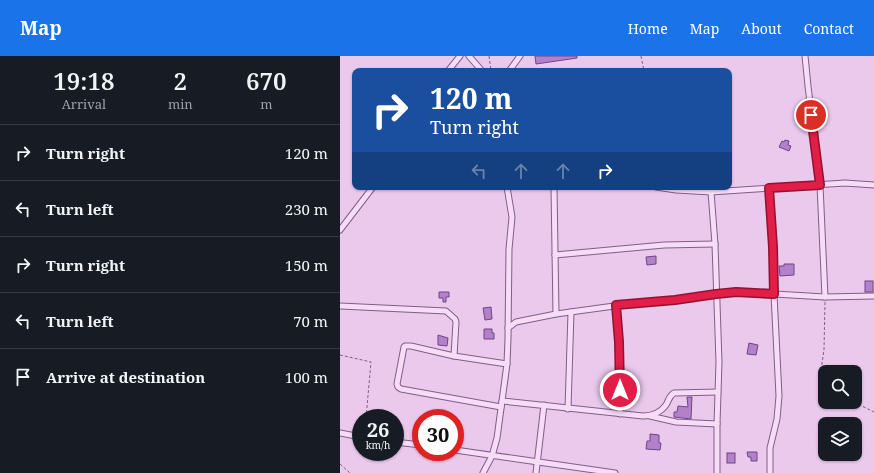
<!DOCTYPE html>
<html lang="en">
<head>
<meta charset="utf-8">
<style>
  body { margin:0; font-family:"Noto Serif",serif; background:#20242c; color:#f1f3f6; height:100vh; display:flex; flex-direction:column; font-size:15px; white-space:nowrap }
  * { box-sizing:border-box; margin:0 }
  p { font-size:13px; color:#9ea1a6 }
  .icon { flex:none; width:22px; height:22px; fill:none; stroke:currentColor; stroke-width:2; stroke-linecap:round; stroke-linejoin:round }
  .map { position:relative; flex:1; overflow:hidden }
  .panel { display:flex; flex-direction:column; background:#171b24; width:340px }
  .panel>* { flex:none }
  .hud { position:absolute; left:12px; top:12px; width:380px; height:122px; border-radius:8px; box-shadow:0 1px 3px #0004; background:#1a4fa0; color:#fff; overflow:hidden }
  .fabs { position:absolute; left:478px; top:309px; display:grid; gap:8px }
  .fabs a { display:grid; place-items:center; width:44px; height:44px; border-radius:8px; background:#171b24; box-shadow:0 1px 3px #0004; font-size:20px }
  .speed { position:absolute; left:12px; top:353px; display:flex; gap:8px; font-size:20px; font-weight:700; text-align:center }
  .speed>* { display:grid; place-content:center; width:52px; height:52px; border-radius:50%; background:#171b24; box-shadow:0 1px 3px #0004; line-height:1 }
  .speed small { font-size:10px; font-weight:400 }
  .speed .limit { border:6px solid #d22; background:#fff; color:#111 }
  .pin { position:absolute; display:grid; place-items:center; width:34px; height:34px; color:#fff; margin:-17px; border:2px solid #fff; border-radius:50%; box-shadow:0 1px 4px #0007 }
  .me { position:absolute; width:44px; margin:-22px; rotate:0deg; stroke-linejoin:round; filter:drop-shadow(0 0 3px #0008) }
  .turn { display:flex; align-items:center; gap:14px; height:84px; padding:0 12px; font-size:18px }
  .turn .icon { width:52px; height:52px; stroke-width:2.5 }
  .turn b { display:block; font-size:28px; line-height:34px }
  .lanes { display:flex; align-items:center; height:38px; padding:0 12px; background:#0003; justify-content:center; gap:20px; direction:ltr }
  .lanes .off { opacity:.35 }
  .eta { display:flex; justify-content:space-evenly; align-items:center; height:68px; text-align:center }
  .eta b { font-size:24px; font-weight:600; line-height:28px }
  ul { padding:0; list-style:none }
  li { display:flex; align-items:center; gap:12px; height:56px; padding:0 12px; border-top:1px solid #363941 }
  li div { flex:1 }
  li b { display:block; font-size:15px }
  li em { font-style:normal }
  header { display:flex; align-items:center; gap:24px; box-sizing:border-box; height:56px; padding:0 20px; background:#1a73e8; color:#fff }
  header strong { font-size:19px }
  nav { display:flex; gap:22px; margin-inline-start:auto; font-size:14px }
  main { display:flex; flex:1; min-height:0 }
  .map>svg:first-child { display:block }
</style>
</head>
<body>
<header>
<strong>Map</strong>
<nav><a>Home</a><a>Map</a><a>About</a><a>Contact</a></nav>
</header>
<main>
<section class="panel">
<div class="eta">
<div><b>19:18</b><p>Arrival</p></div>
<div><b>2</b><p>min</p></div>
<div><b>670</b><p>m</p></div>
</div>
<ul>
<li><svg class="icon" aria-label="right" viewBox="0 0 24 24"><path d="M7 20v-9h11M14 6l5 5-5 5"/></svg><div><b>Turn right</b></div><em>120 m</em></li>
<li><svg class="icon" aria-label="left" viewBox="0 0 24 24"><path d="M17 20v-9H6M10 6l-5 5 5 5"/></svg><div><b>Turn left</b></div><em>230 m</em></li>
<li><svg class="icon" aria-label="right" viewBox="0 0 24 24"><path d="M7 20v-9h11M14 6l5 5-5 5"/></svg><div><b>Turn right</b></div><em>150 m</em></li>
<li><svg class="icon" aria-label="left" viewBox="0 0 24 24"><path d="M17 20v-9H6M10 6l-5 5 5 5"/></svg><div><b>Turn left</b></div><em>70 m</em></li>
<li><svg class="icon" aria-label="arrive" viewBox="0 0 24 24"><path d="M6 21V4h12l-3 4 3 4H6"/></svg><div><b>Arrive at destination</b></div><em>100 m</em></li>
</ul>
</section>
<div class="map">
<svg width="534" height="417" viewBox="0 0 534 417">
  <rect width="100%" height="100%" fill="#ebc9ed"/>
  <!-- building -->
  <g fill="#b281c9" stroke="#704586">
    <path d="M 195,0 L 237,0 L 237,2 L 196,8 Z"/>
    <path d="M 445,84 L 449,85 L 448,89 L 451,90 L 449,95 L 439,91 L 442,85 L 444,86 Z"/>
    <path d="M 316,200 L 316,208 L 307,209 L 306,201 Z"/>
    <path d="M 444,208 L 454,208 L 454,219 L 440,220 L 439,210 L 444,210 Z"/>
    <rect x="525" y="225" width="8" height="11"/>
    <path d="M 99,236 L 109,236 L 109,241 L 106,241 L 106,246 L 103,246 L 103,242 L 99,242 Z"/>
    <path d="M 151,251 L 152,263 L 145,264 L 143,252 Z"/>
    <path d="M 144,273 L 152,273 L 152,277 L 154,277 L 154,283 L 144,283 Z"/>
    <path d="M 98,279 L 108,282 L 107,290 L 98,289 Z"/>
    <path d="M 409,287 L 418,289 L 416,299 L 407,298 Z"/>
    <path d="M 347,341 L 352,341 L 351,363 L 334,361 L 334,356 L 337,356 L 338,350 L 348,351 Z"/>
    <path d="M 115,371 L 120,371 L 122,377 L 115,378 Z"/>
    <path d="M 310,378 L 319,379 L 319,387 L 321,387 L 320,394 L 306,393 L 307,385 L 310,385 Z"/>
    <path d="M 407,396 L 417,396 L 417,405 L 411,405 L 411,401 L 408,401 Z"/>
    <rect x="387" y="397" width="8" height="10"/>
  </g>
  <g fill="none" stroke-linecap="round" stroke-linejoin="round">
    <defs>
      <g id="street">
        <path d="M 129,0 L 142,15"/>
        <path d="M 465,0 L 468,30 L 480,129 L 485,241"/>
        <path d="M 108,15 L 120,0"/>
        <path d="M 169,15 L 180,0"/>
        <path d="M 214,131 L 216,258"/>
        <path d="M 316,131 L 336,134 L 371,136 L 505,127 L 534,129"/>
        <path d="M 429,132 L 433,191 L 434,238 L 439,340 L 437,363 L 430,392 L 430,417"/>
        <path d="M 371,136 L 375,188 L 379,306 L 377,368 L 377,417"/>
        <path d="M 0,174 L 33,131"/>
        <path d="M 215,199 L 324,189 L 375,188"/>
        <path d="M 276,249 L 279,286 L 280,358"/>
        <path d="M 0,250 L 106,255 L 115,263 L 116,266 L 114,300"/>
        <path d="M 168,272 L 176,266 L 216,258 L 296,247 L 335,244 L 376,237 L 416,237 L 485,241 L 534,240"/>
        <path d="M 162,345 L 303,360 C 312,360 321,356 326,349 C 329,344 329,340 334,337 L 378,336"/>
        <path d="M 161,351 L 61,333 L 58,331 L 57,328 L 64,291 L 65,290 L 71,290 L 114,300 L 167,308"/>
        <path d="M 228,353 L 231,256"/>
        <path d="M 310,360 L 336,366 L 377,368"/>
        <path d="M 0,377 L 21,381"/>
        <path d="M 55,386 L 81,389"/>
        <path d="M 115,394 L 275,417"/>
        <path d="M 143,417 L 152,400 L 157,382 L 167,308 L 168,282 L 169,193 L 172,161 L 167,131"/>
        <path d="M 196,417 L 204,349"/>
      </g>
    </defs>
    <!-- street casing -->
    <use href="#street" stroke="#805e88" stroke-width="7"/>
    <!-- path -->
    <g stroke="#805e88" stroke-width="1" stroke-dasharray="3 2" stroke-linecap="butt">
      <path d="M 149,0 L 151,15"/>
      <path d="M 301,0 L 304,15"/>
      <path d="M 0,299 L 31,306 L 26,362"/>
      <path d="M 485,328 L 481,319 L 481,314 L 484,294 L 485,246"/>
      <path d="M 514,346 L 534,356"/>
      <path d="M 0,408 L 10,417"/>
    </g>
    <!-- street -->
    <use href="#street" stroke="#f7dcf8" stroke-width="5"/>
  </g>
  <g fill="none" stroke-linecap="round" stroke-linejoin="round">
    <defs>
      <path id="route" d="M 280,334 L 279,286 L 276,249 L 335,244 L 376,238 L 396,236 L 434,238 L 433,191 L 429,132 L 480,129 L 471,59"/>
    </defs>
    <!-- route casing -->
    <use href="#route" stroke="#92132f" stroke-width="10"/>
    <!-- route -->
    <use href="#route" stroke="#e11d48" stroke-width="7"/>
  </g>
</svg>
<div class="fabs">
<a><svg class="icon" aria-label="search" viewBox="0 0 24 24"><circle cx="10" cy="10" r="6"/><path d="M15 15l6 6"/></svg></a>
<a><svg class="icon" aria-label="layers" viewBox="0 0 24 24"><path d="M12 4l9 5-9 5-9-5zM3 14l9 5 9-5"/></svg></a>
</div>
<div class="speed"><div>26<small>km/h</small></div><div class="limit">30</div></div>
<div class="pin" style="left:471px;top:59px;background:#d93025"><svg class="icon" aria-label="arrive" viewBox="0 0 24 24"><path d="M6 21V4h12l-3 4 3 4H6"/></svg></div>
<svg class="me" style="left:280px;top:334px" viewBox="-20 -20 40 40"><circle r="17" fill="#e11d48" stroke="#fff" stroke-width="3"/><path d="M0-11L8 9 0 5-8 9z" fill="#fff"/></svg>
<div class="hud">
<div class="turn"><svg class="icon" aria-label="right" viewBox="0 0 24 24"><path d="M7 20v-9h11M14 6l5 5-5 5"/></svg><div><b>120 m</b>Turn right</div></div>
<div class="lanes"><svg class="icon off" aria-label="left" viewBox="0 0 24 24"><path d="M17 20v-9H6M10 6l-5 5 5 5"/></svg><svg class="icon off" aria-label="ahead" viewBox="0 0 24 24"><path d="M12 20V5M6 11l6-6 6 6"/></svg><svg class="icon off" aria-label="ahead" viewBox="0 0 24 24"><path d="M12 20V5M6 11l6-6 6 6"/></svg><svg class="icon" aria-label="right" viewBox="0 0 24 24"><path d="M7 20v-9h11M14 6l5 5-5 5"/></svg></div>
</div>
</div>
</main>
</body>
</html>
